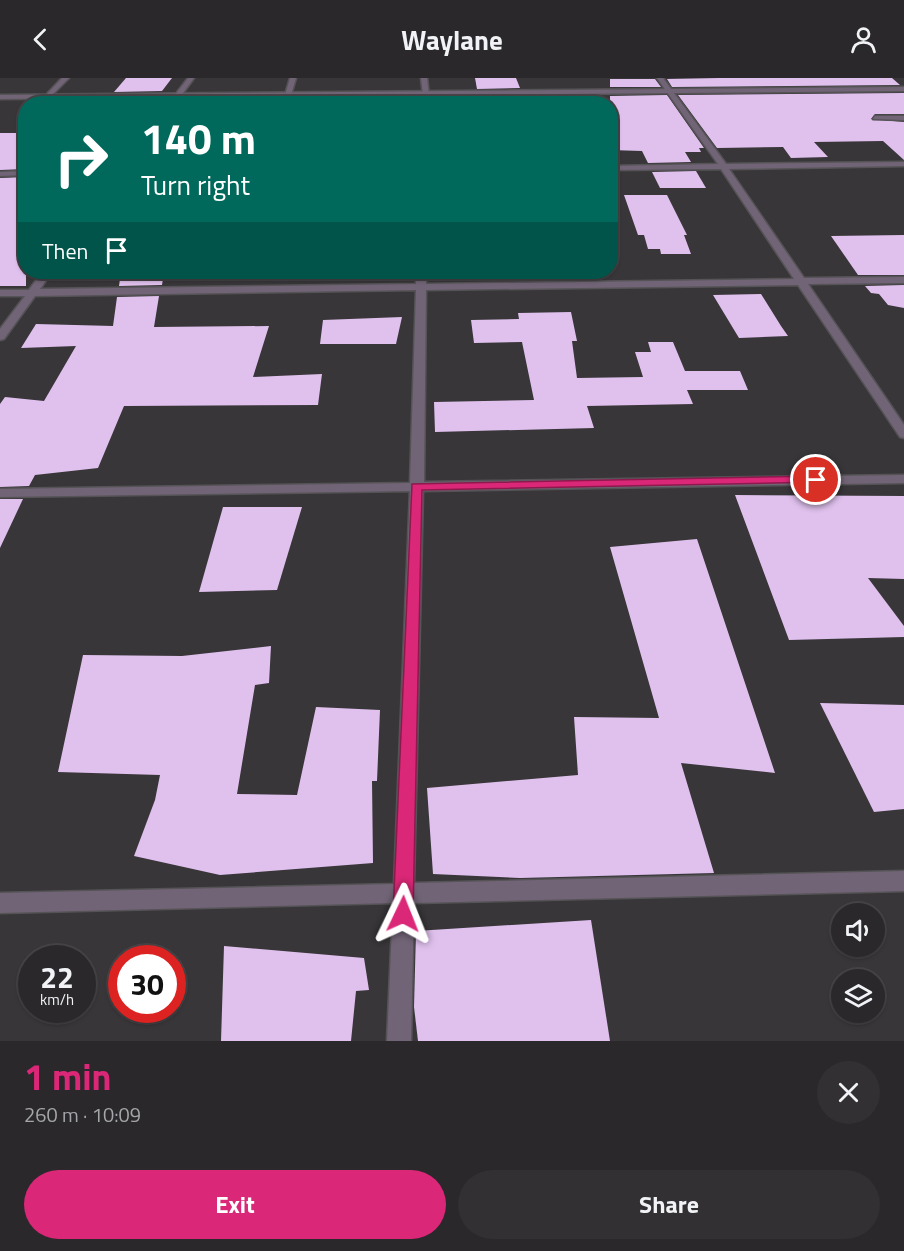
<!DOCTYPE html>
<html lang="en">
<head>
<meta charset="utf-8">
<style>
  body { margin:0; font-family:"Titillium Web",sans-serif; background:#323033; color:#f1f3f6; height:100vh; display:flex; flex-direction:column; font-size:22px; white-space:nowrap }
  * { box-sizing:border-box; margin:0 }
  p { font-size:20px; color:#a5a6a9 }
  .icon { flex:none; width:33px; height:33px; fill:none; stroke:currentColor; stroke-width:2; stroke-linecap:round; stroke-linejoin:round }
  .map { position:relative; height:963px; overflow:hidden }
  .panel { display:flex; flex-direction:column; background:#2a282b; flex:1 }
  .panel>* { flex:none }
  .top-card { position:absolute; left:18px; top:18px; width:600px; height:183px; border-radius:24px; box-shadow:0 2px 4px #0004,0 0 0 2px #464447; background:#00695c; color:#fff; overflow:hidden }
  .tools { position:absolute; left:831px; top:825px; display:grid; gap:12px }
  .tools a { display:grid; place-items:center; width:54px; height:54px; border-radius:50%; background:#2a282b; box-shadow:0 2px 4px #0004,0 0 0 2px #464447; font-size:30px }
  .speed { position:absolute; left:18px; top:867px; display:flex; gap:12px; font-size:30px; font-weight:700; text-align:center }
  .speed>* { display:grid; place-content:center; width:78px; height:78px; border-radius:50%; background:#2a282b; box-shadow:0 2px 4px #0004,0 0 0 2px #464447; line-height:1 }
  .speed small { font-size:15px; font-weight:400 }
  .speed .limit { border:9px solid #d22; background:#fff; color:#111 }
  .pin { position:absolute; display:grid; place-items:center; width:51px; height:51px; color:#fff; margin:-26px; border:3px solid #fff; border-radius:50%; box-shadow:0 2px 6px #0007 }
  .me { position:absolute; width:66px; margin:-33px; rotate:2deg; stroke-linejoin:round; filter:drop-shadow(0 0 4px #0008) }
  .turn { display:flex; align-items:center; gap:21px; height:126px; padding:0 24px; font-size:27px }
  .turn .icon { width:78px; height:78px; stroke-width:2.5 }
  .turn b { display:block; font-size:42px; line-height:51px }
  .then { display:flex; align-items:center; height:57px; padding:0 24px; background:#0003; gap:12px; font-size:22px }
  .round { display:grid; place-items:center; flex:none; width:63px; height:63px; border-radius:32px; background:#323033 }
  .headline { display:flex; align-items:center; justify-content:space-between; height:102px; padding:0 24px }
  h1 { font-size:36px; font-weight:700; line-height:45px; color:#db2777 }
  .action { display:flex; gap:12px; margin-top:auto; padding:12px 24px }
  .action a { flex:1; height:69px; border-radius:36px; background:#db2777; color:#fff; font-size:24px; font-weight:700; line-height:69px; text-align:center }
  .action a+a { background:#323033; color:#f1f3f6 }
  header { display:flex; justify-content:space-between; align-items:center; height:78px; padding:0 24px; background:#2a282b; font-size:27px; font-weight:700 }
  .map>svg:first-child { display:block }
</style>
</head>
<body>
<header><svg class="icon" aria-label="back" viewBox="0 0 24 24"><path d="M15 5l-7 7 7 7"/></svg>Waylane<svg class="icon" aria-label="person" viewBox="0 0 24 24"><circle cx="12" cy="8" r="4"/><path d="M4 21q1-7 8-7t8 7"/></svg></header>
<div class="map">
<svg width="904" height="963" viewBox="0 0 904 963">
  <rect width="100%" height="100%" fill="#383639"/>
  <!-- building -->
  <g fill="#e0c1ee">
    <path d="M 126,0 L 172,0 L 162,13 L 114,14 Z"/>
    <path d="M 475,0 L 516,0 L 520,10 L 477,11 Z"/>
    <path d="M 719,0 L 892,0 L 900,7 L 672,9 L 667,1 Z"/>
    <path d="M 610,1 L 655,1 L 661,9 L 610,9 Z"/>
    <path d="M 904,15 L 904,36 L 875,36 L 871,41 L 904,44 L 904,82 L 883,63 L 814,64 L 828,79 L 791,80 L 783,69 L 717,70 L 678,17 Z"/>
    <path d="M 667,17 L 704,70 L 699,70 L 701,74 L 685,74 L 691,84 L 648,85 L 642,73 L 610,72 L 610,18 Z"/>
    <path d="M 479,19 L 522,19 L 524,26 L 480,26 Z"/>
    <path d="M 0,55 L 26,55 L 26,91 L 0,92 Z"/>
    <path d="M 696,93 L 706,110 L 660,110 L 652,94 Z"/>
    <path d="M 26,99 L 26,208 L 0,208 L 0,100 Z"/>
    <path d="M 624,117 L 667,117 L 687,157 L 684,157 L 691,176 L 661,176 L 660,171 L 648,171 L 644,157 L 638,157 Z"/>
    <path d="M 904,157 L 904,197 L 858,197 L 831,158 Z"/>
    <path d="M 121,194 L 164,194 L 162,207 L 119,208 Z"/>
    <path d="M 904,207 L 904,230 L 888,227 L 879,216 L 871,215 L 865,208 Z"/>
    <path d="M 761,216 L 781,248 L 788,258 L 739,260 L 713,217 Z"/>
    <path d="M 159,218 L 154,249 L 269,248 L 253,299 L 322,296 L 318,327 L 124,328 L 98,390 L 35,397 L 29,408 L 0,409 L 0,326 L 5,319 L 44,323 L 76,268 L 21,270 L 36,246 L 113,248 L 117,219 Z"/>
    <path d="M 571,234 L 577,263 L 572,263 L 577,300 L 643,299 L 635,274 L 651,274 L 648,264 L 673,264 L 685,293 L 740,293 L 748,312 L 687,312 L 693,326 L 587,328 L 594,350 L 435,354 L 434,324 L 534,322 L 522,264 L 474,265 L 471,242 L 519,241 L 518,235 Z"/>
    <path d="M 402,239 L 396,266 L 320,266 L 323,242 Z"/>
    <path d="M 735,417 L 904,418 L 904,501 L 868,500 L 904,548 L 904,559 L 789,562 Z"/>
    <path d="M 0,421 L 23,421 L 0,470 Z"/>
    <path d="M 223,429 L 302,429 L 277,512 L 199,514 Z"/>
    <path d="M 697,461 L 775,695 L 681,685 L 714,795 L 520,800 L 433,796 L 427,710 L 578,697 L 574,639 L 659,640 L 610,469 Z"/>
    <path d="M 271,568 L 269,605 L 255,607 L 237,716 L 297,717 L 316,629 L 380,632 L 377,703 L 372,703 L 373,785 L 220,797 L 134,778 L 155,722 L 160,697 L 58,694 L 83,577 L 182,578 Z"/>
    <path d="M 820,625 L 904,627 L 904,731 L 874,734 Z"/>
    <path d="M 591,842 L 610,963 L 418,963 L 414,929 L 416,853 Z"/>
    <path d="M 224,868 L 364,880 L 369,912 L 356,913 L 351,963 L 221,963 Z"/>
  </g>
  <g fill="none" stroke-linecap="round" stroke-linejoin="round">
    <defs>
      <g id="minor">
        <path d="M 62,0 L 69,0 L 49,20 L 45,20 L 45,18 Z"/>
        <path d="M 188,0 L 194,0 L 175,26 L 168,26 Z"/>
        <path d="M 290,0 L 296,0 L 291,17 L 288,19 L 285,17 Z"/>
        <path d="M 421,0 L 427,0 L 430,26 L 424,26 Z"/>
        <path d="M 657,0 L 663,0 L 726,86 L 904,84 L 904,88 L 729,91 L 804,200 L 904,199 L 904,205 L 808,206 L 904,347 L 904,360 L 900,359 L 798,207 L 426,212 L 424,404 L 904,397 L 904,405 L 423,413 L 414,805 L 904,793 L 904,813 L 414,825 L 411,963 L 387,963 L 393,825 L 0,835 L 0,815 L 394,806 L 410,413 L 0,419 L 0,411 L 410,405 L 416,212 L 35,218 L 4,261 L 0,262 L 0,251 L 25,218 L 0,218 L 0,212 L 29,212 L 42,194 L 52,194 L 40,211 L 416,206 L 416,194 L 426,194 L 426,206 L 794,201 L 721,91 L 610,92 L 610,88 L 718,86 Z"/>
        <path d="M 875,38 L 904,38 L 904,42 L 873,41 Z"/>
        <path d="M 26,93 L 26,97 L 0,98 L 0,94 Z"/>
      </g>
      <path id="tertiary" d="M 904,9 L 904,13 L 0,21 L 0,17 Z"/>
    </defs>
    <!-- minor casing -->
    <use href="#minor" stroke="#555356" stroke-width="3"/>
    <!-- tertiary casing -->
    <use href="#tertiary" stroke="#555356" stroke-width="3"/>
    <!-- minor -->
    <use href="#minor" fill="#716476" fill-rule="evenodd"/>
    <!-- tertiary -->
    <use href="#tertiary" fill="#716476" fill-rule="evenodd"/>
  </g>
  <!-- route -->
  <path fill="#db2777" stroke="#8e194d" stroke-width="1.5" d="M 816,398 L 823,402 L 821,404 L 422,412 L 413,836 L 410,842 L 403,845 L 396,842 L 393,836 L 412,406 Z"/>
</svg>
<div class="tools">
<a><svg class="icon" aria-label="sound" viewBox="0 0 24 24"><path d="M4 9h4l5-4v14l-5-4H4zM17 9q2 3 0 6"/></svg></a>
<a><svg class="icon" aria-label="layers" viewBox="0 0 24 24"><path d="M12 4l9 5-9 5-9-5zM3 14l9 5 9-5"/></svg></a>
</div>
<div class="speed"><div>22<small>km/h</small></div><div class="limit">30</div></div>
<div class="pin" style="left:816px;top:402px;background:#d93025"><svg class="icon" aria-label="arrive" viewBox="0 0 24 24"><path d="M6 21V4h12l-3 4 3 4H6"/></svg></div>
<svg class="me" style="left:403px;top:836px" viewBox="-20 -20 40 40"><path d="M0-17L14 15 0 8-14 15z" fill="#db2777" stroke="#fff" stroke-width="4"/></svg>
<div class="top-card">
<div class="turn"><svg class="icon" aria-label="right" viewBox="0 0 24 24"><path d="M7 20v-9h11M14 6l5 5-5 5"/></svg><div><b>140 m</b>Turn right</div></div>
<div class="then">Then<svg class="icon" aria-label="arrive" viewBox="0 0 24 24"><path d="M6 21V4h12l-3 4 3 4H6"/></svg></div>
</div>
</div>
<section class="panel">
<div class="headline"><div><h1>1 min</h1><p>260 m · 10:09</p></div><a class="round"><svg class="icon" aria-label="close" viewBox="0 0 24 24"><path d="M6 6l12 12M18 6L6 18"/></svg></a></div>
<div class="action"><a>Exit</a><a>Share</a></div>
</section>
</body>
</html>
